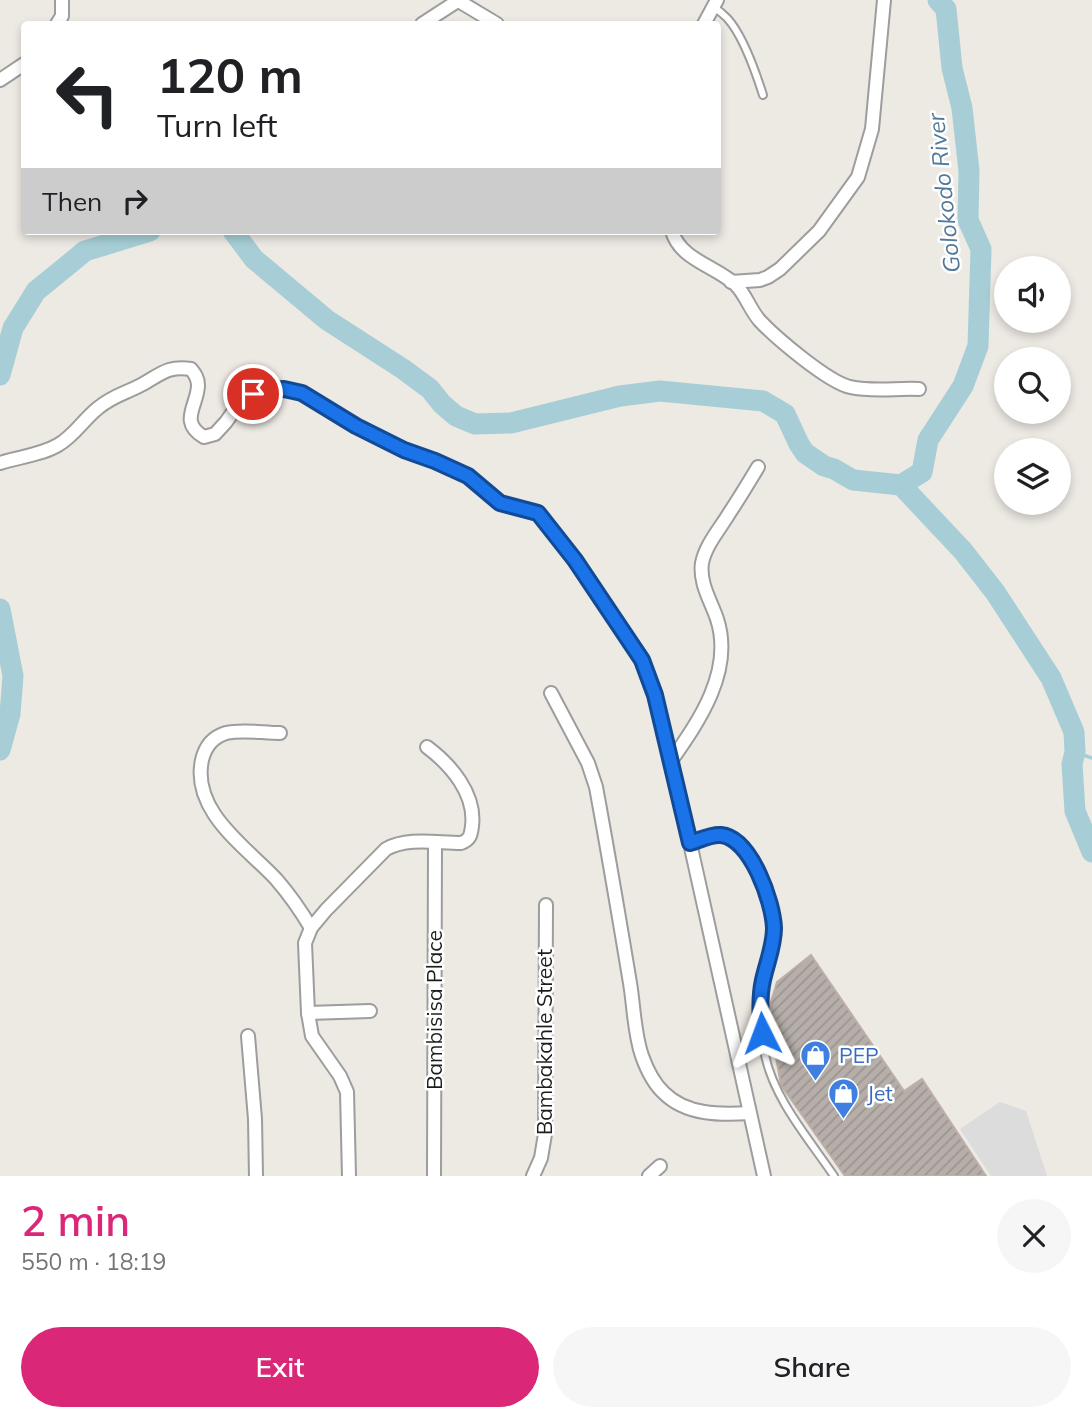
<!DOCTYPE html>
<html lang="en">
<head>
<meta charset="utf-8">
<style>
  body { margin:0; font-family:Mulish,sans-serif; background:#f6f6f6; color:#202124; height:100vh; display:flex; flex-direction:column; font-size:26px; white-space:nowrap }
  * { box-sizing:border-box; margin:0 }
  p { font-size:23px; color:#757577 }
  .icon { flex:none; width:38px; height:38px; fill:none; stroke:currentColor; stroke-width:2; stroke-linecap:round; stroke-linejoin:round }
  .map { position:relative; height:1176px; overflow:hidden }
  .side { display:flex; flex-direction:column; background:#fff; flex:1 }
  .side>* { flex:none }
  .guide { position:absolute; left:21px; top:21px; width:700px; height:214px; border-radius:7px; box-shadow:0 4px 10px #0003; background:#fff; color:#202124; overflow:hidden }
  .tools { position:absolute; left:994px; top:256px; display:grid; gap:14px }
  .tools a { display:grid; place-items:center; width:77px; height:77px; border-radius:50%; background:#fff; box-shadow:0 4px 10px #0003; font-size:35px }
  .pin { position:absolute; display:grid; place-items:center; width:60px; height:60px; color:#fff; margin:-30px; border:4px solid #fff; border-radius:50%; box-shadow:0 2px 7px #0007 }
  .me { position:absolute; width:77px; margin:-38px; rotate:357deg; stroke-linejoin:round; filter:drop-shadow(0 0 5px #0008) }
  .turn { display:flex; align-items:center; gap:24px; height:147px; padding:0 21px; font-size:32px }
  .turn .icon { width:91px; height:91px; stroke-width:2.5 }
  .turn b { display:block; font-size:49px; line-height:60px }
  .then { display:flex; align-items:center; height:66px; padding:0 21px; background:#0003; gap:14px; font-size:26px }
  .round { display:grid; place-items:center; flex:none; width:74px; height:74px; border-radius:37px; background:#f6f6f6 }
  .headline { display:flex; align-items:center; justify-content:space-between; height:119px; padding:0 21px }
  h1 { font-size:42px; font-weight:600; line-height:52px; color:#db2777 }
  .cta { display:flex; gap:14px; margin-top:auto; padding:14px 21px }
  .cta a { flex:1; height:80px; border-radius:42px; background:#db2777; color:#fff; font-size:28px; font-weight:600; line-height:80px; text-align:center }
  .cta a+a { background:#f6f6f6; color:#202124 }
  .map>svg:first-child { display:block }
</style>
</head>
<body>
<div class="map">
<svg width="1092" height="1176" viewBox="0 0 1092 1176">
  <defs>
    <pattern id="building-hatch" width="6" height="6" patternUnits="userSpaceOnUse" patternTransform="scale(1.75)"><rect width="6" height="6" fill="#b6aea9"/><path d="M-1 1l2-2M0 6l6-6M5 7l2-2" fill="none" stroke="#9c9591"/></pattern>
  </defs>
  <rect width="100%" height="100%" fill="#ede9e3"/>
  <!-- parking -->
  <path fill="#dcdcdc" d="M 1000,1102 L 1026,1111 L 1047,1176 L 991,1176 L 960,1129 Z"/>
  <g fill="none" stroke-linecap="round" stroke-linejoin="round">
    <!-- stream -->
    <path stroke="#a7ced6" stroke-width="3.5" d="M 1075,752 L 1092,758"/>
    <!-- river -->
    <g stroke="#a7ced6" stroke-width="21">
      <path d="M 233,231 L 254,259 L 327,320 L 403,369 L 430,389 L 442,404 L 456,416 L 475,424 L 511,423 L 620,396 L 660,391 L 763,401 L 785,414 L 799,444 L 805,453 L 824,466 L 834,469 L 853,480 L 901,485 L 963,551 L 995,592 L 1051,678 L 1074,732 L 1075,752 L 1072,764 L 1075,811 L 1092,852"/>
      <path d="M 0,375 L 13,328 L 36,291 L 85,251 L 150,231"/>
      <path d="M 901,485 L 922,472 L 928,440 L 963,386 L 978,346 L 981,249 L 968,220 L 969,171 L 962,108 L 952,68 L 946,9 L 938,0"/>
      <path d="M 0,609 L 13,676 L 10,714 L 0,750"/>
    </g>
  </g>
  <!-- building -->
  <path fill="url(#building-hatch)" stroke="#bdafa7" stroke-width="2" d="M 811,955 L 904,1091 L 922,1079 L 986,1176 L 845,1176 L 781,1085 L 768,1012 L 777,982 Z"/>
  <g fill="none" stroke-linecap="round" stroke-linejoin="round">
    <defs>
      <g id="lane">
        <path d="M 714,7 C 718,10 723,14 727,18 C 743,35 756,73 763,95"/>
        <path d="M 690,843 C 700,840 711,834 721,835 C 746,838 769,890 773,912 C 774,922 775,934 773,944 C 770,964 761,981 760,1002 C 758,1019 762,1038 765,1055 C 774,1099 809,1139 834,1176"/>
      </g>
      <g id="street">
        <path d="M 457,0 L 497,24"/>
        <path d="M 57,24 L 62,16 L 62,0"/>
        <path d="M 422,24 L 459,0"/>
        <path d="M 704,24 L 717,0"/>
        <path d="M 0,80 L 24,64"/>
        <path d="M 672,231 C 680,260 716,266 736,285 C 746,295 750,310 760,321 C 776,338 828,382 850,387 C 873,392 896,388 919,389"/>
        <path d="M 731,282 L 760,280 L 768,277 L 780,269 L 819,231 L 858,177 L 872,129 L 884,0"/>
        <path d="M 0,463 C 19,457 41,455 58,445 C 74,436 83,420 98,408 C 114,395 124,394 141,385 C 160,375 168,365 191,369 C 195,374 198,378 198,385 C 198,405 178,422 204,437 L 215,434 L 226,422 L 238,405 L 253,394 L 269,390 L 284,389 L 302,393 L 356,426 L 404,450 L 434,461 L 468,476 L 500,503 L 538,514 L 575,560 L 642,660 L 655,695 L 690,843 L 764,1176"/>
        <path d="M 551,693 L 588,763 L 596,787 C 608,852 619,917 630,983 C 634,1007 634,1033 642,1056 C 647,1070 653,1083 664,1093 C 686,1115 720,1115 750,1113"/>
        <path d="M 280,733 C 263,733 242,729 226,733 C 213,737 205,747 202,760 C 191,811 246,847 276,879 C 289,894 301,911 311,928"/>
        <path d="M 671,761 C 699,721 734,671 717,619 C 711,601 699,583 702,563 C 706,544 720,529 730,512 C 740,497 749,482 758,467"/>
        <path d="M 308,1013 L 370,1011"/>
        <path d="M 248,1036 L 255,1119 L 256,1176"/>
        <path d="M 349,1176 L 347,1092 L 340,1076 L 312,1036 L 308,1013 L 305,943 L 311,928 L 326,910 L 386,849 C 408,837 436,843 461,843 C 470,840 471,835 472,826 C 476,794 451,765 427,747"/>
        <path d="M 434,1176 L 435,843"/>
        <path d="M 533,1176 L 541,1158 L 545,1134 L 546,905"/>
        <path d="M 649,1176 L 660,1166"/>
      </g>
    </defs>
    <!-- lane casing -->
    <use href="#lane" stroke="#9d9d9d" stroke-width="10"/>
    <!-- street casing -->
    <use href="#street" stroke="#9d9d9d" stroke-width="16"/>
    <!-- lane -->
    <use href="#lane" stroke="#fff" stroke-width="6"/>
    <!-- street -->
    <use href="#street" stroke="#fff" stroke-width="12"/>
  </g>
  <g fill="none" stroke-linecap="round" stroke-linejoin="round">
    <defs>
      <path id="route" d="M 253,394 L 269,390 L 284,389 L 302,393 L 356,426 L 404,450 L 435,461 L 468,476 L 500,503 L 538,513 L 575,560 L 642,660 L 655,695 L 690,843 C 700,840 711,834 721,835 C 751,838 773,902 774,928 C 774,946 767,962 763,980 C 759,998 760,1015 762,1033"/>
    </defs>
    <!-- route casing -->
    <use href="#route" stroke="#114b97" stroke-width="18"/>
    <!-- route -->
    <use href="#route" stroke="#1a73e8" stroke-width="12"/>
  </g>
  <!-- icons -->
  <defs>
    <symbol id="shop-pin" viewBox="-11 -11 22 30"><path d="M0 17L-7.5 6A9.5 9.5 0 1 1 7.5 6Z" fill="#3f7fe0" stroke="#fff"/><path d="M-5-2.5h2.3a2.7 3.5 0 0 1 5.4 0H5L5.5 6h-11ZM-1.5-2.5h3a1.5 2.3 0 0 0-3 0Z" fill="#fff"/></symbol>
  </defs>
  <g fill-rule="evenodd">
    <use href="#shop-pin" x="798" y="1038" width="35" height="47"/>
    <use href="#shop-pin" x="826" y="1076" width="35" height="47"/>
  </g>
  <g text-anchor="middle" stroke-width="5" stroke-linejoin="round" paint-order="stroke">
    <!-- street labels -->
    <g font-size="21" fill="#1c1c1c" stroke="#fff">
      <text transform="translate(435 1010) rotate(-90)" y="7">Bambisisa Place</text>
      <text transform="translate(545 1042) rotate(-90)" y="7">Bambakahle Street</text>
    </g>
    <!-- shop labels -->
    <g font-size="21" fill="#366cbe" stroke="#fff" text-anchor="start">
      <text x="839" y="1063">PEP</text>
      <text x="867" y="1101">Jet</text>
    </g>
    <!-- water labels -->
    <g font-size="23" font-style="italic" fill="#50799b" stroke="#fff">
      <text transform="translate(944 193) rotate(-96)" y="8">Golokodo River</text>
    </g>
  </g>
</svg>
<div class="tools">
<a><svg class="icon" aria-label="sound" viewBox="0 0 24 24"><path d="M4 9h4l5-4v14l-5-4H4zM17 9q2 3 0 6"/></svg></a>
<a><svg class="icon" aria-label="search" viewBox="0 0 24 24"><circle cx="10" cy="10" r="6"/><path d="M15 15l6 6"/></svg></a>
<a><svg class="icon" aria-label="layers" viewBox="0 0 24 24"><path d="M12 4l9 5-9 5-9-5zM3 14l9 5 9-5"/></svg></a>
</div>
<div class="pin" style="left:253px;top:394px;background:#d93025"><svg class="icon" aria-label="arrive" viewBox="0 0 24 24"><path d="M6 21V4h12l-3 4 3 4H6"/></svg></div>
<svg class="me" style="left:762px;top:1033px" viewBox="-20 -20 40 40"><path d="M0-17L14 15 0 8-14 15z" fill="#1a73e8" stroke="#fff" stroke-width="4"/></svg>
<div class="guide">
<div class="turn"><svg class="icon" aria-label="left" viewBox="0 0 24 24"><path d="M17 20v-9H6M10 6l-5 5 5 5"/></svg><div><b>120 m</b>Turn left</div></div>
<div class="then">Then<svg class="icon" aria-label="right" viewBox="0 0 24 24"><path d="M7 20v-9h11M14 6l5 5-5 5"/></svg></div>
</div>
</div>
<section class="side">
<div class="headline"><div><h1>2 min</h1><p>550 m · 18:19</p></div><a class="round"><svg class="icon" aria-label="close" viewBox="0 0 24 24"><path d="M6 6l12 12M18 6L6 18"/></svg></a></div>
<div class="cta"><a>Exit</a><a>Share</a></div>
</section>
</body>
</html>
